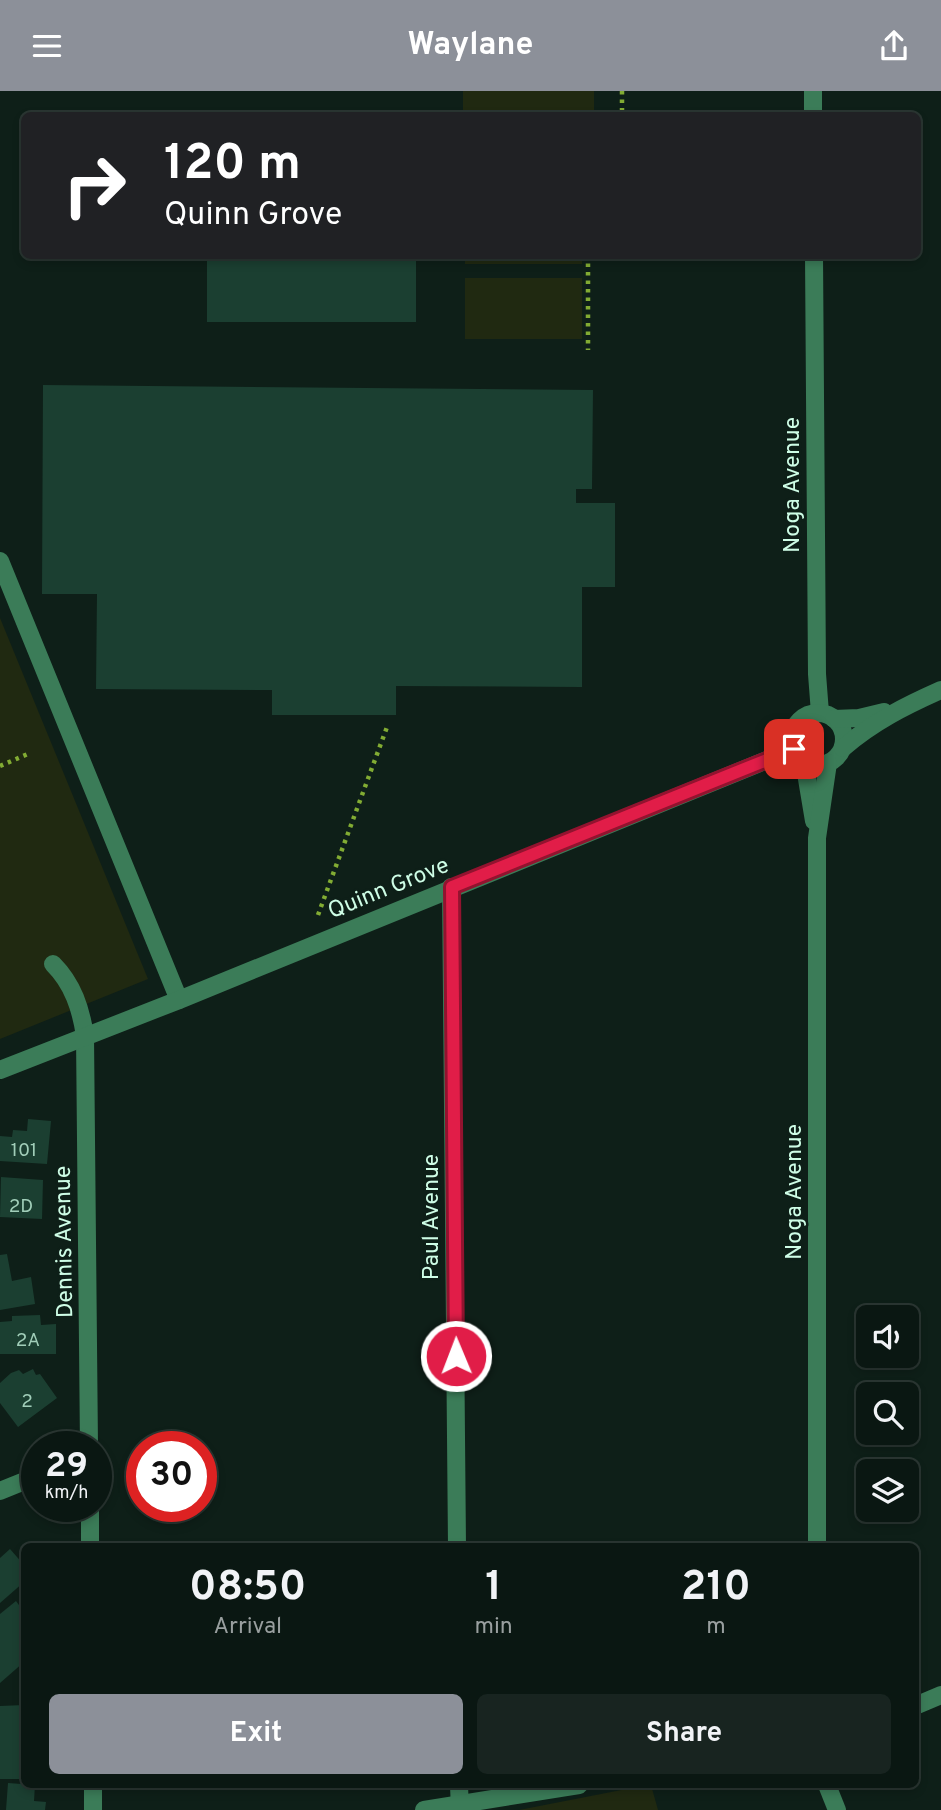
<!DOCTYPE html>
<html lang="en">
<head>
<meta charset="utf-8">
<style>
  body { margin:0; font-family:Overpass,sans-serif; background:#182420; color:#f1f3f6; height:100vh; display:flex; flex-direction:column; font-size:26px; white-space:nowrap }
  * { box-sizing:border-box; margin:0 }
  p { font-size:23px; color:#999f9f }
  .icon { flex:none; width:38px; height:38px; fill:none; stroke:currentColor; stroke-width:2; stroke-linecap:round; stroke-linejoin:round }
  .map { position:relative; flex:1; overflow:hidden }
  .sheet { position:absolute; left:21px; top:1452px; width:898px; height:245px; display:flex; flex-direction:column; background:#0a1712; border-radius:10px; box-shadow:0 4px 10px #0003,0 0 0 2px #2a3632 }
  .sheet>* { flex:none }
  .banner { position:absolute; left:21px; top:21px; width:900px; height:147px; border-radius:10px; box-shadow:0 4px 10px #0003,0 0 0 2px #2a3632; background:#202124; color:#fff; overflow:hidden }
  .fabs { position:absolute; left:856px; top:1214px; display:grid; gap:14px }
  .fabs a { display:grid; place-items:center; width:63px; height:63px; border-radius:10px; background:#0a1712; box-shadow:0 4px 10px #0003,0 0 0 2px #2a3632; font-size:35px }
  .speed { position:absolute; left:21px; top:1340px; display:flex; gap:14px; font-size:35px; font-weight:700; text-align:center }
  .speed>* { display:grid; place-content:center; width:91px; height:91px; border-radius:50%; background:#0a1712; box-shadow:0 4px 10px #0003,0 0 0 2px #2a3632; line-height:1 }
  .speed small { font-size:18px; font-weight:400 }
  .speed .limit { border:10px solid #d22; background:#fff; color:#111 }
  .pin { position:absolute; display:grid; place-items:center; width:60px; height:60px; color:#fff; margin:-30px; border-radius:14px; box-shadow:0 4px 10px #0006 }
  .me { position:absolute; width:77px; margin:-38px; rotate:359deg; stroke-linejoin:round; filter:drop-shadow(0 0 5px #0008) }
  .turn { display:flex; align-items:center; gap:24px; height:147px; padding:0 28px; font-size:32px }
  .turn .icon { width:91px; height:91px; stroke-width:2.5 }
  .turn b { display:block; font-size:49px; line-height:60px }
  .eta { display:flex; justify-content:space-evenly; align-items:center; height:119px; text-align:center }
  .eta b { font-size:42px; font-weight:700; line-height:49px }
  .primary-button { display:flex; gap:14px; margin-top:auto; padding:14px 28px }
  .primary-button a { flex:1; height:80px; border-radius:10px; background:#8c9099; color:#fff; font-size:28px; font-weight:700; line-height:80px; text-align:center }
  .primary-button a+a { background:#182420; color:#f1f3f6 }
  header { display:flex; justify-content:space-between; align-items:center; height:91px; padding:0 28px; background:#8c9099; color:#fff; font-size:32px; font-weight:700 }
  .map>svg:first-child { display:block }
</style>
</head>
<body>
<header><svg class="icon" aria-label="menu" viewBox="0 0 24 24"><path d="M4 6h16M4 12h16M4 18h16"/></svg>Waylane<svg class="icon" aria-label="share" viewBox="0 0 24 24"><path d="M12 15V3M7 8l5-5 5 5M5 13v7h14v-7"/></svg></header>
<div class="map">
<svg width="941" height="1719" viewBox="0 0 941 1719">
  <rect width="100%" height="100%" fill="#0e1f18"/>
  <!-- green -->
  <g fill="#202911">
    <rect x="463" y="0" width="131" height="24"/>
    <rect x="465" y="165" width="117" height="8"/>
    <rect x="465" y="187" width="117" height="61"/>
    <path d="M 0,527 L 148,888 L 0,948 Z"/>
    <path d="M 647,1694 L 651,1694 L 658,1719 L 519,1719 Z"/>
  </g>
  <!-- building -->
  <g fill="#1b3f31">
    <rect x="207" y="164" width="209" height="67"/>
    <path d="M 43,294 L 593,299 L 592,398 L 576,398 L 576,412 L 615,412 L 615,496 L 582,496 L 582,596 L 396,595 L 396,624 L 272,624 L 272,599 L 96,598 L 97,503 L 42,503 Z"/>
    <path d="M 28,1028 L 51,1030 L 47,1073 L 0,1070 L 0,1045 L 12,1046 L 13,1039 L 27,1040 Z"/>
    <path d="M 1,1086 L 43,1089 L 42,1128 L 0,1126 Z"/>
    <path d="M 7,1163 L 12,1190 L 31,1186 L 35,1213 L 0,1219 L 0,1164 Z"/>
    <path d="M 40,1224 L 41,1234 L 56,1233 L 56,1263 L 0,1263 L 0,1231 L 12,1230 L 12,1225 Z"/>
    <path d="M 33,1278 L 36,1284 L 40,1283 L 57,1307 L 18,1336 L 0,1312 L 0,1292 L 11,1282 L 19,1279 L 23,1283 Z"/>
    <path d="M 10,1458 L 24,1474 L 24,1491 L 0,1512 L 0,1467 Z"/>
    <path d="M 16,1510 L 24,1521 L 24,1571 L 0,1592 L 0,1523 Z"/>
    <path d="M 24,1614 L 24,1688 L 0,1688 L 0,1615 Z"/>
    <path d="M 8,1692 L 35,1694 L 34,1710 L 46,1711 L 45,1719 L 6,1719 Z"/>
  </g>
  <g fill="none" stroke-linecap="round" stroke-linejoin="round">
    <!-- path -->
    <g stroke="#82ac33" stroke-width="4.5" stroke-dasharray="3.5 5" stroke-linecap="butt">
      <path d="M 622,0 L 622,24"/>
      <path d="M 588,164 L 588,259"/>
      <path d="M 0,675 L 30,662"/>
      <path d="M 318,824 L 387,636"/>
    </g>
    <!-- minor -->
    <g stroke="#3b7c58" stroke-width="18">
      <path d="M 813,0 L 813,24"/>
      <path d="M 814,164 L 817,583 L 820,622"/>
      <path d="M 0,470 L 179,909"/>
      <circle cx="818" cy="648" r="26"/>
      <path d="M 834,628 L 859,627 L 884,621"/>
      <path d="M 843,657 C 873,631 905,615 941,599"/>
      <path d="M 804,670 L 814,730"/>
      <path d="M 451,796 L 457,1456"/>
      <path d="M 53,873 C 73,893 81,918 85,945 L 89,1356"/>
      <path d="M 0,979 L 179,909 L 794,658"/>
      <path d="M 0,1400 L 37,1385"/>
      <path d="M 90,1416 L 90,1456"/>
      <path d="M 817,1456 L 817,747 L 828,672"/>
      <path d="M 915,1615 L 941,1604"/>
      <path d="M 93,1694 L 93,1719"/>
      <path d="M 459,1694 L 460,1719"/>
      <path d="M 827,1694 L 837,1719"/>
      <path d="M 424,1719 L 579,1694"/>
    </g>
  </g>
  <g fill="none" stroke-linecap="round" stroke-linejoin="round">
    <defs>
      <path id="route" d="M 456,1265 L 452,796 L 794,658"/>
    </defs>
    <!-- route casing -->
    <use href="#route" stroke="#92132f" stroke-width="18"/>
    <!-- route -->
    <use href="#route" stroke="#e11d48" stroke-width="12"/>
  </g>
  <g text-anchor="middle" stroke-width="5" stroke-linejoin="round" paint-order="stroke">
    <!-- number labels -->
    <g font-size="19" fill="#a1ceb9">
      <text x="24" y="1065">101</text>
      <text x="21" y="1121">2D</text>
      <text x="28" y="1255">2A</text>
      <text x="27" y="1316">2</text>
    </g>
    <!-- street labels -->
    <g font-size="23" fill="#cefde6" stroke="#0e1f18">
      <text transform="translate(791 394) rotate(-90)" y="8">Noga Avenue</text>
      <text transform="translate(388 796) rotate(-22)" y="8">Quinn Grove</text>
      <text transform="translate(793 1101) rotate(-90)" y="8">Noga Avenue</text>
      <text transform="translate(430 1126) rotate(-90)" y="8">Paul Avenue</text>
      <text transform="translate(63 1151) rotate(-91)" y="8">Dennis Avenue</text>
    </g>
  </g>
</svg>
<div class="fabs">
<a><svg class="icon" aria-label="sound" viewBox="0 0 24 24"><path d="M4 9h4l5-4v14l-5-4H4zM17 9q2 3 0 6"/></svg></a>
<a><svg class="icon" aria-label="search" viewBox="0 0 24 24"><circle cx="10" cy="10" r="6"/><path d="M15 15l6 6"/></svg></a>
<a><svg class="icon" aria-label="layers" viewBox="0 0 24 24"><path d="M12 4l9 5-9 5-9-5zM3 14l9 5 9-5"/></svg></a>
</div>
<div class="speed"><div>29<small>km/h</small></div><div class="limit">30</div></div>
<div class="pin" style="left:794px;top:658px;background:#d93025"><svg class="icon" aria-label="arrive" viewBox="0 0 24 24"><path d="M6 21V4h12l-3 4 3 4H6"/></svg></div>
<svg class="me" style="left:456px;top:1265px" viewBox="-20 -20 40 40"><circle r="17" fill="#e11d48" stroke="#fff" stroke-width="3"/><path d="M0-11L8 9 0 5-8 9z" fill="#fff"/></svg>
<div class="banner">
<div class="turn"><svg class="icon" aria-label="right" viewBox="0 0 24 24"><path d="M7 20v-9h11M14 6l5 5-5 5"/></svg><div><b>120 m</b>Quinn Grove</div></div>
</div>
<section class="sheet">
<div class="eta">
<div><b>08:50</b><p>Arrival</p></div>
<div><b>1</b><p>min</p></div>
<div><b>210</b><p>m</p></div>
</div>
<div class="primary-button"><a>Exit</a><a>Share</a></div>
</section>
</div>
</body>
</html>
